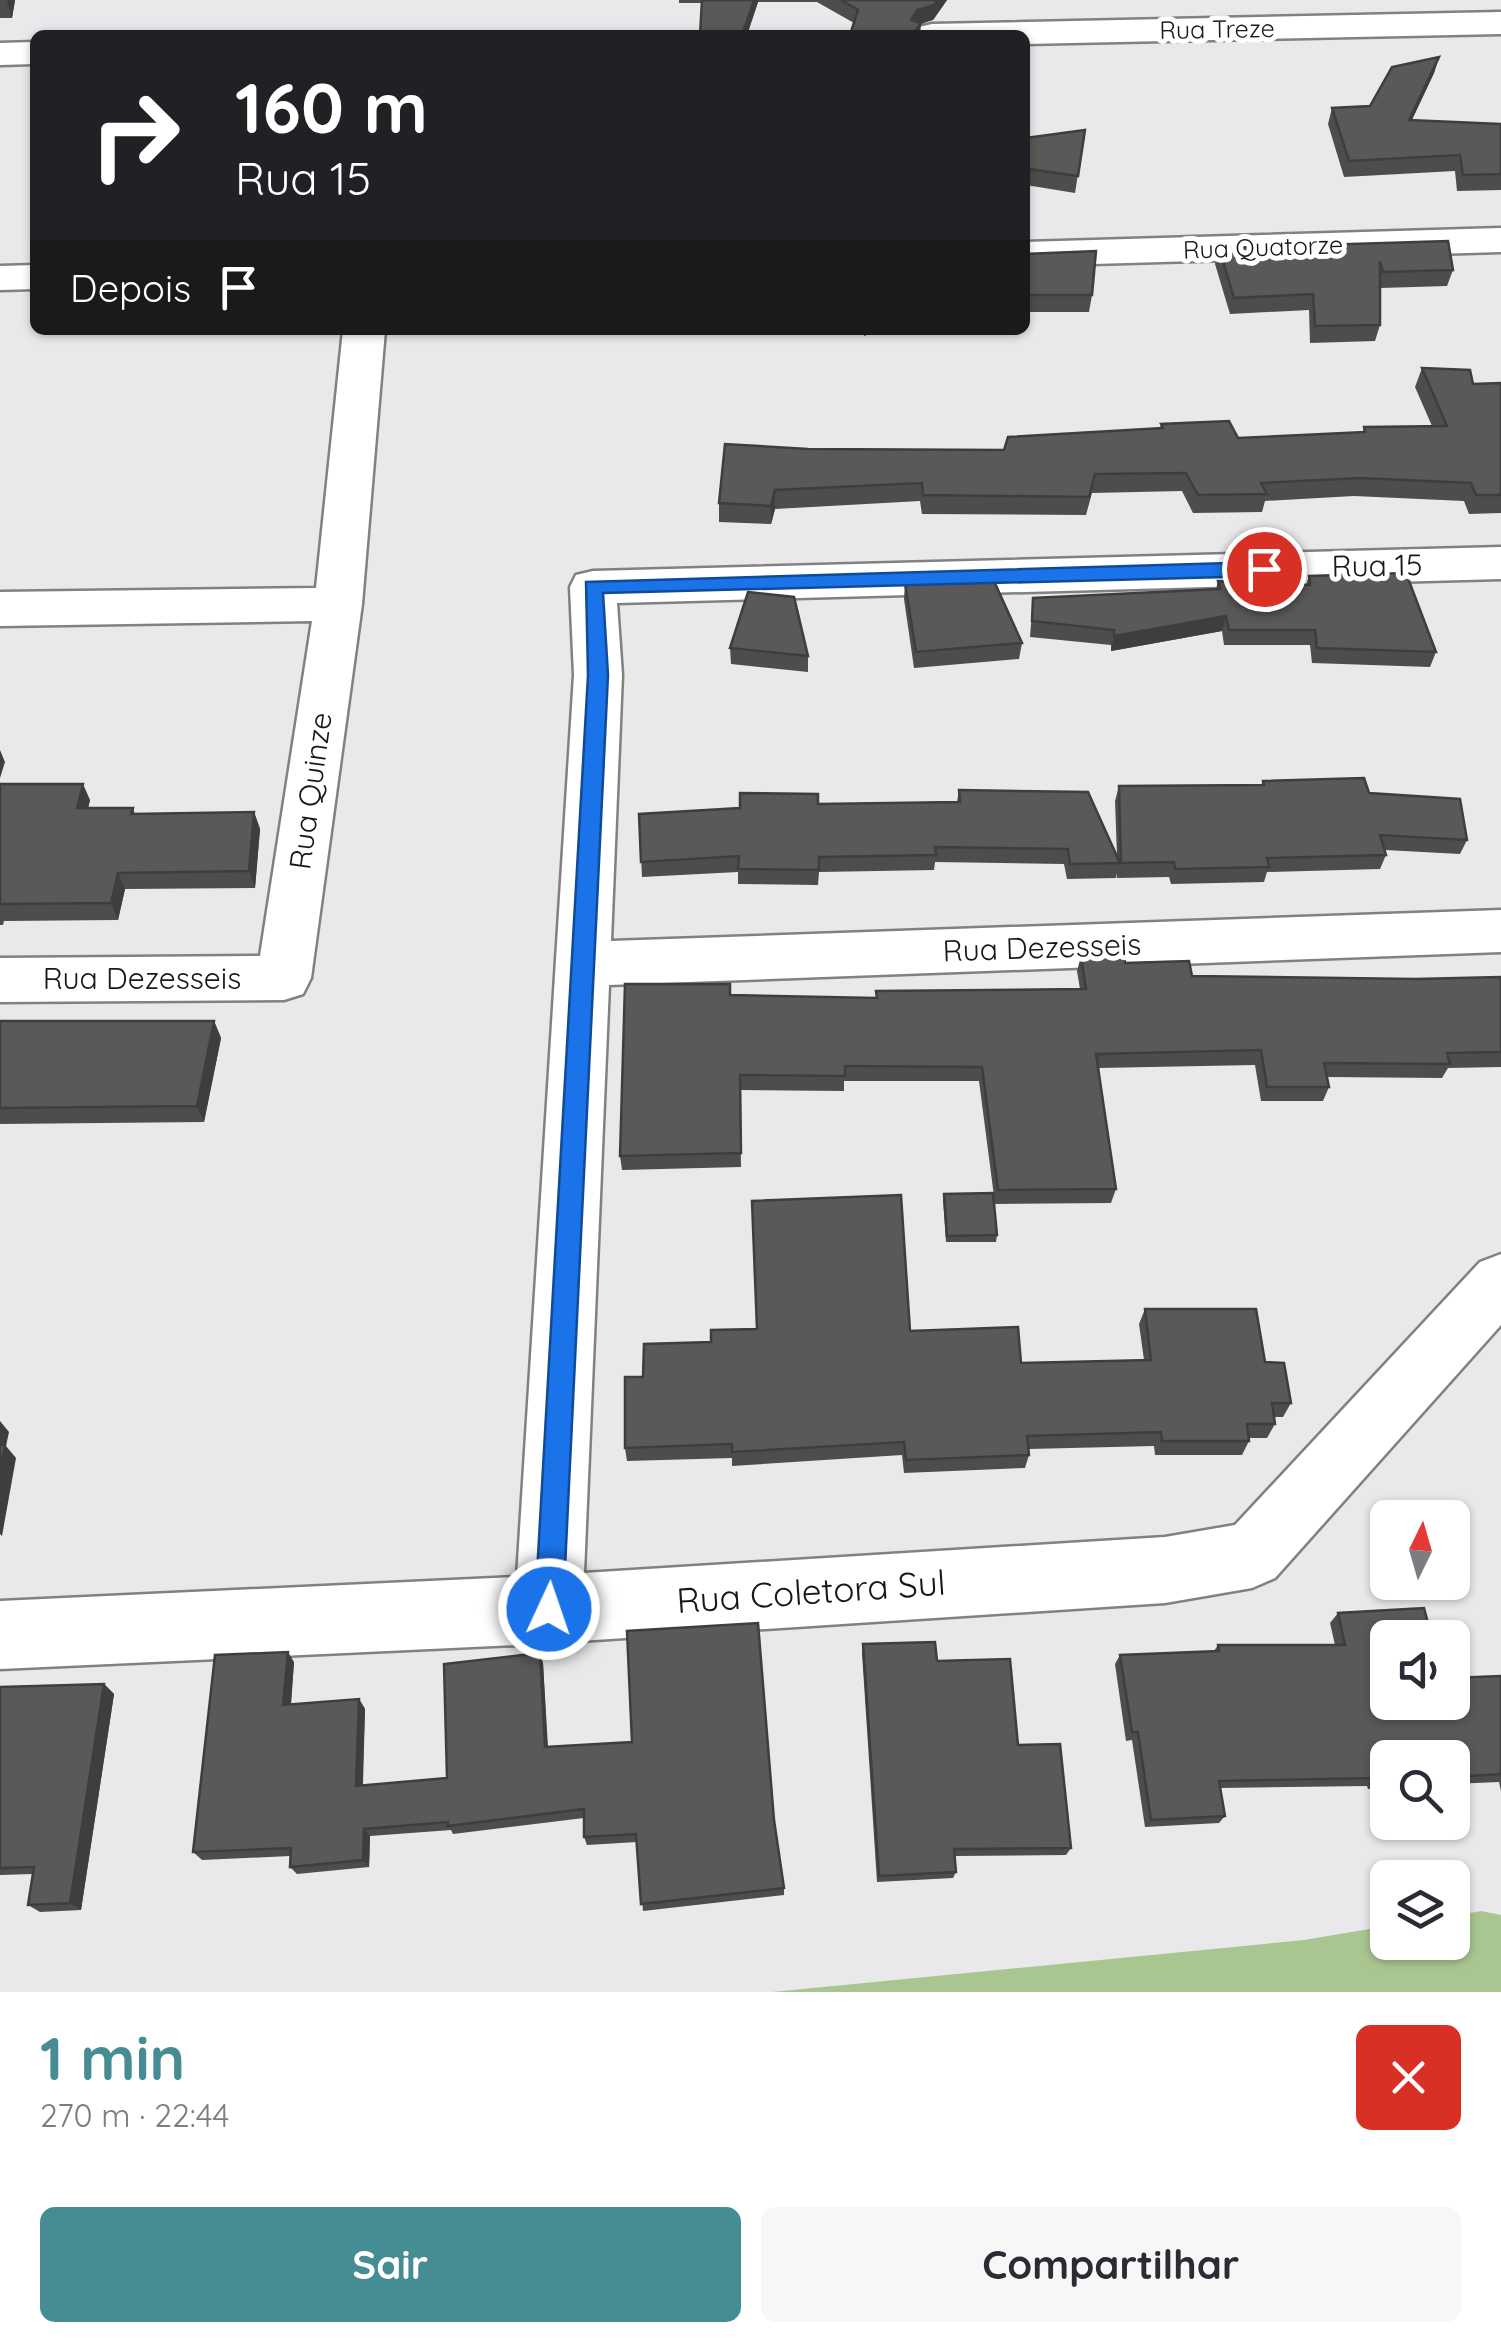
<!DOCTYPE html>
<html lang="pt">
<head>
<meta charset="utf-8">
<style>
  body { margin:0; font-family:Quicksand,sans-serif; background:#f7f7f7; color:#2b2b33; height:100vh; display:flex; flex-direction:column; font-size:38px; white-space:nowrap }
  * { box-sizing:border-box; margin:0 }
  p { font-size:32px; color:#7c7c81 }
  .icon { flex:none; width:55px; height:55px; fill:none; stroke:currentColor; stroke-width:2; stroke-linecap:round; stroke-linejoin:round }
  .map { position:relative; height:1992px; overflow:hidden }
  .panel { display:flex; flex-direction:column; background:#fff; flex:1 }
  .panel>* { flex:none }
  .top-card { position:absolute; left:30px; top:30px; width:1000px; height:305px; border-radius:15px; box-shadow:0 2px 8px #0004; background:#202124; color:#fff; overflow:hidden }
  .needle { width:65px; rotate:5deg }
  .tools { position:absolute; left:1370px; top:1500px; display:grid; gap:20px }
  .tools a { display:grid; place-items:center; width:100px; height:100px; border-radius:15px; background:#fff; box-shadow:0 2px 8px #0004; font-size:50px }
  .pin { position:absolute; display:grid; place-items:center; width:85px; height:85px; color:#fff; margin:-42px; border:5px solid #fff; border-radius:50%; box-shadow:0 2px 10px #0007 }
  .me { position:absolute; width:110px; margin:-55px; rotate:3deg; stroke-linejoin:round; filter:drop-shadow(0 0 8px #0008) }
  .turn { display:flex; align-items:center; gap:35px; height:210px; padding:0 40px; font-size:45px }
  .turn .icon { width:130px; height:130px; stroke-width:2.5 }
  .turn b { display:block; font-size:70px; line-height:85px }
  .then { display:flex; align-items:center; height:95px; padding:0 40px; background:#0003; gap:20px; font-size:38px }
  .round { display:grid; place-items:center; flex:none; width:105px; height:105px; border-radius:15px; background:#f7f7f7 }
  .overview { display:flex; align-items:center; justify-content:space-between; height:170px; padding:0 40px }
  h1 { font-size:60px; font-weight:700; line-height:75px; color:#458c93 }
  .button { display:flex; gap:20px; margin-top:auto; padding:20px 40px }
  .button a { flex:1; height:115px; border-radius:15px; background:#458c93; color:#fff; font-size:40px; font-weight:700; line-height:115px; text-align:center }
  .button a+a { background:#f7f7f7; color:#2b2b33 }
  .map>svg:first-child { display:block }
</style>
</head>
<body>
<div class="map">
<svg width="1501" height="1992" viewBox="0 0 1501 1992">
  <rect width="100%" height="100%" fill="#e9e9eb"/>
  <!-- forest -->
  <path fill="#a9c690" d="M 1481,1911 L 1501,1915 L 1501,1992 L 772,1992 L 1304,1940 L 1387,1926 L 1388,1942 L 1452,1942 L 1453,1916 Z"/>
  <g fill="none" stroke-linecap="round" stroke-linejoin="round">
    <defs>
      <g id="minor">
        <path d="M 1501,12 L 1501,34 L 1025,44 L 1025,35 L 914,35 L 919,27 L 932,24 Z"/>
        <path d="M 35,42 L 35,64 L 0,65 L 0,43 Z"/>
        <path d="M 1501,228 L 1501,252 L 1025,266 L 1025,242 Z"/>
        <path d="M 35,265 L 35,289 L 0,290 L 0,266 Z"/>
        <path d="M 343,330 L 385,330 L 362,604 L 311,978 L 303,994 L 284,1000 L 0,1002 L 0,958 L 260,956 L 312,621 L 0,626 L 0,592 L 316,588 Z"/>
        <path d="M 1501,547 L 1501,579 L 617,603 L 622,675 L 611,941 L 1501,910 L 1501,952 L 609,985 L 584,1573 L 1165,1537 L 1235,1525 L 1480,1262 L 1501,1254 L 1501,1325 L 1275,1578 L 1252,1588 L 1165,1603 L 518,1645 L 0,1669 L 0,1601 L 517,1577 L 574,675 L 570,587 L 576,575 L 593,571 Z"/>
      </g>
    </defs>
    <!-- minor casing -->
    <use href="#minor" stroke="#818182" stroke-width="5"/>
    <!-- minor -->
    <use href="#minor" fill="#fff" fill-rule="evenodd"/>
  </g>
  <!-- wall -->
  <g fill="#4d4d4c">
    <path d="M 0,0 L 15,0 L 12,18 L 0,18 Z"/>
    <path d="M 679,0 L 947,0 L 933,20 L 854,23 L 817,2 L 758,2 L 747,35 L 700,35 L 702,3 L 679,3 Z"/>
    <path d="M 1439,57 L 1434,73 L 1412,120 L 1501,124 L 1501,190 L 1457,191 L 1455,171 L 1344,177 L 1328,124 L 1332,108 L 1370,106 Z"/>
    <path d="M 1085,130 L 1075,193 L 1026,185 L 1025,138 Z"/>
    <path d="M 1219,248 L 1453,270 L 1447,286 L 1380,288 L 1380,325 L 1375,341 L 1310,343 L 1309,310 L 1230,314 L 1215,264 Z"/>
    <path d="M 1025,254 L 1092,295 L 1089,312 L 1025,312 Z"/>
    <path d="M 1422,368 L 1473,384 L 1501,383 L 1501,513 L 1469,514 L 1464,501 L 1354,496 L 1265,501 L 1262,512 L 1193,513 L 1182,491 L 1092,493 L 1086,515 L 922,514 L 920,501 L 775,509 L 771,524 L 719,522 L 719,503 L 808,449 L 1004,450 L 1160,428 L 1161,424 L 1238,438 L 1363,432 L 1364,427 L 1432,426 L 1415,387 Z"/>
    <path d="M 1309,576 L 1436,652 L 1430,667 L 1312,663 L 1310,645 L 1224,645 L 1222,631 L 1111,651 L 1111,645 L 1030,637 L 1033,598 L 1216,589 L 1218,581 L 1306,585 Z"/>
    <path d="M 905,583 L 1022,643 L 1019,659 L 914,668 L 904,599 Z"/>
    <path d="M 730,648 L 808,656 L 808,672 L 731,664 Z"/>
    <path d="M 1263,781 L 1369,793 L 1467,840 L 1460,854 L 1385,850 L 1386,855 L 1380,869 L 1267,872 L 1264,882 L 1171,884 L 1169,877 L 1117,878 L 1117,873 L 1116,878 L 1067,879 L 1064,864 L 935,862 L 934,870 L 819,872 L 818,885 L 738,884 L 738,872 L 642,877 L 639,814 L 818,804 L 957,802 L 959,790 L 1117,856 L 1115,801 L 1119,786 L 1261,785 Z"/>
    <path d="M 0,784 L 90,800 L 88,808 L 133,808 L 135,814 L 254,812 L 260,829 L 255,888 L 125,889 L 118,920 L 4,921 L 3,925 L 0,925 Z"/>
    <path d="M 1081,956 L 1192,976 L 1415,979 L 1501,977 L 1501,1067 L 1448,1068 L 1442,1078 L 1327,1077 L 1329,1087 L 1323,1101 L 1261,1101 L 1255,1065 L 1098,1068 L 1116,1189 L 1111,1203 L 995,1204 L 979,1081 L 844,1081 L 844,1091 L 740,1090 L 741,1167 L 622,1170 L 620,1156 L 730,995 L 876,998 L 876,991 L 1080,989 L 1077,971 Z"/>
    <path d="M 0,1021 L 214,1021 L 221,1038 L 204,1122 L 0,1124 Z"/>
    <path d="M 944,1194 L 997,1235 L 996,1242 L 946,1242 L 943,1200 Z"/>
    <path d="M 1145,1309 L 1265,1362 L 1291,1403 L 1283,1417 L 1274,1417 L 1275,1424 L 1267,1438 L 1249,1438 L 1249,1441 L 1242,1455 L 1155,1455 L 1154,1446 L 1029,1449 L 1029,1455 L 1025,1468 L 904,1473 L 902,1455 L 732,1466 L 732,1458 L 627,1461 L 625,1448 L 643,1377 L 711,1342 L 910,1331 L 1021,1363 L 1144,1360 L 1139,1324 Z"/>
    <path d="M 1338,1613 L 1388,1702 L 1501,1676 L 1501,1791 L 1499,1782 L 1452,1784 L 1452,1758 L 1388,1758 L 1388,1788 L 1368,1789 L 1367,1786 L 1220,1788 L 1225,1816 L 1219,1823 L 1145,1827 L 1132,1740 L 1126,1741 L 1115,1664 L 1120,1655 L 1214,1651 L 1218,1645 L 1335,1645 L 1330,1623 Z"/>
    <path d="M 863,1644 L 937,1661 L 1018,1745 L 1071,1848 L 1066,1855 L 955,1856 L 956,1872 L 953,1878 L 877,1882 L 862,1653 Z"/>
    <path d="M 294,1662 L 291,1705 L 359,1699 L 365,1709 L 363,1786 L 447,1778 L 543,1663 L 548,1747 L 774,1820 L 784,1888 L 784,1895 L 643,1911 L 637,1842 L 587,1845 L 584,1837 L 584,1818 L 453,1834 L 451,1830 L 370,1836 L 369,1867 L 297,1874 L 290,1867 L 290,1856 L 202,1860 L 193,1852 Z"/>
    <path d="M 104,1684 L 114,1694 L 81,1910 L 40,1912 L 28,1905 L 33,1874 L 0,1875 L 0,1687 Z"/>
  </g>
  <!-- shaded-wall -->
  <g fill="#3f3e3e">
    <path d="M 8,0 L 15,0 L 12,18 L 7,2 Z"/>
    <path d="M 754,0 L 758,0 L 758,2 L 747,35 L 742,35 Z"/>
    <path d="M 938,0 L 947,0 L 933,20 L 921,24 L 920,35 L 913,35 L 911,20 L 917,10 Z"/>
    <path d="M 1439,57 L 1434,73 L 1404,136 L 1409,120 Z"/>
    <path d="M 864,330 L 881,330 L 864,336 Z"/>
    <path d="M 775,490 L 775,509 L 771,524 L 771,506 Z"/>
    <path d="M 1226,616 L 1222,631 L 1111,651 L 1114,636 Z"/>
    <path d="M 0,750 L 5,762 L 0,778 Z"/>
    <path d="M 83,784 L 90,800 L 84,824 L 77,808 Z"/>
    <path d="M 254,812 L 260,829 L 255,888 L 249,871 Z"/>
    <path d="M 118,873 L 125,889 L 118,920 L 111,903 Z"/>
    <path d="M 214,1021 L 221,1038 L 204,1122 L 197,1106 Z"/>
    <path d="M 0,1421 L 9,1432 L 6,1446 L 16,1458 L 2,1536 L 0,1534 Z"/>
    <path d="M 288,1652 L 294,1662 L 290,1715 L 283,1705 Z"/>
    <path d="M 540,1653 L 543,1663 L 548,1756 L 545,1747 Z"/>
    <path d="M 104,1684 L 114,1694 L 81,1910 L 70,1903 Z"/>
    <path d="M 359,1699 L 365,1709 L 362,1795 L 356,1786 Z"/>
    <path d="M 364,1829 L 370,1836 L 369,1867 L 363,1860 Z"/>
  </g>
  <!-- building -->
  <g fill="#5a5958" stroke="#3f3e3e" stroke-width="2.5">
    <path d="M 702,0 L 754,0 L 742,35 L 700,35 Z"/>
    <path d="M 841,0 L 938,0 L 934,5 L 917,10 L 911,20 L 921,23 L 913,35 L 850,35 L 858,10 Z"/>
    <path d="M 1439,57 L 1409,120 L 1501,124 L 1501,174 L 1463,175 L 1460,155 L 1349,161 L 1332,108 L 1370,106 L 1392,67 Z"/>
    <path d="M 1085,130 L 1078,176 L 1028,169 L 1025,202 L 1025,138 Z"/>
    <path d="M 1448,241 L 1453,270 L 1383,272 L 1380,261 L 1380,325 L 1315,326 L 1313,294 L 1234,298 L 1219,248 Z"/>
    <path d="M 1096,251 L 1092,295 L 1025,295 L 1025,254 Z"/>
    <path d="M 1422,368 L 1470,370 L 1473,384 L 1501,383 L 1501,495 L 1476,495 L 1471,483 L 1360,478 L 1261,483 L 1267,494 L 1198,495 L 1186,473 L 1095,474 L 1089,497 L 923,495 L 922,483 L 775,490 L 771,506 L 719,503 L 725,444 L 808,449 L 1004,450 L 1008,437 L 1163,428 L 1161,424 L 1229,421 L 1238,438 L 1365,432 L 1364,427 L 1447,426 Z"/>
    <path d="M 1406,573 L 1436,652 L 1317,648 L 1315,630 L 1229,630 L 1226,616 L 1114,636 L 1114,630 L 1032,621 L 1033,598 L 1220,589 L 1218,581 L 1310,585 L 1309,576 Z"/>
    <path d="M 994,581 L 1022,643 L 916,652 L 905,583 Z"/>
    <path d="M 748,592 L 794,597 L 808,656 L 730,648 Z"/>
    <path d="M 1364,778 L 1369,793 L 1460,799 L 1467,840 L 1380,835 L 1386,855 L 1267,858 L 1269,867 L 1175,869 L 1174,862 L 1121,863 L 1119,786 L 1264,785 L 1263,781 Z"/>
    <path d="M 0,784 L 83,784 L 77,808 L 133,808 L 131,814 L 254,812 L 249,871 L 118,873 L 111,903 L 0,904 Z"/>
    <path d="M 959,790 L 1088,792 L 1120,863 L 1070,864 L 1068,849 L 935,847 L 936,855 L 819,857 L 819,870 L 738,869 L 739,856 L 641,862 L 639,814 L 740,808 L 740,793 L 818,794 L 818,804 L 960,802 Z"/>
    <path d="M 1124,954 L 1125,963 L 1189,961 L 1192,976 L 1415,979 L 1501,977 L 1501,1052 L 1447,1053 L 1450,1064 L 1324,1063 L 1329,1087 L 1267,1087 L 1261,1050 L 1096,1054 L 1116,1189 L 998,1190 L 982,1067 L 845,1066 L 845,1076 L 740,1075 L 741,1153 L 620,1156 L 625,984 L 730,984 L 730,995 L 877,998 L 876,991 L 1086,989 L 1081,956 Z"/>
    <path d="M 0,1021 L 214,1021 L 197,1106 L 0,1108 Z"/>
    <path d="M 993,1193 L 997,1235 L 947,1236 L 944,1194 Z"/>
    <path d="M 901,1195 L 910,1331 L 1018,1327 L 1021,1363 L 1151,1360 L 1145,1309 L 1256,1309 L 1265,1362 L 1284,1363 L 1291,1403 L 1272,1403 L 1275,1424 L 1247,1424 L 1249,1441 L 1162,1441 L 1161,1432 L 1027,1436 L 1029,1455 L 906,1460 L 904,1442 L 732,1452 L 732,1444 L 625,1448 L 625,1377 L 643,1377 L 644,1344 L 711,1342 L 711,1330 L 757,1329 L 752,1201 Z"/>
    <path d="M 0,1445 L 5,1445 L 0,1473 Z"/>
    <path d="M 1424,1608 L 1432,1638 L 1388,1638 L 1388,1702 L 1452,1702 L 1452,1678 L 1501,1676 L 1501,1774 L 1452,1777 L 1452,1758 L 1388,1758 L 1388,1781 L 1377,1782 L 1376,1778 L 1219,1781 L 1225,1816 L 1151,1820 L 1138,1732 L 1132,1732 L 1120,1655 L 1219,1651 L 1218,1645 L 1345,1645 L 1338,1613 Z"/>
    <path d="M 758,1623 L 774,1820 L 784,1888 L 641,1904 L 636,1834 L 584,1837 L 584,1809 L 448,1826 L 448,1822 L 364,1829 L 363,1860 L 290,1867 L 291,1848 L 193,1852 L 215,1655 L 288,1652 L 283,1705 L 359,1699 L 356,1786 L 447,1778 L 444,1664 L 540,1653 L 545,1747 L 632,1742 L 627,1631 Z"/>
    <path d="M 935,1642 L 937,1661 L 1010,1659 L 1018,1745 L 1060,1744 L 1071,1848 L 954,1849 L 956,1872 L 879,1876 L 863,1644 Z"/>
    <path d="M 104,1684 L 70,1903 L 28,1905 L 34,1867 L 0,1868 L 0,1687 Z"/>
  </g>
  <!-- route -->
  <path fill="#1a73e8" stroke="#114b97" stroke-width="2.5" d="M 1264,562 L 1274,569 L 1264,576 L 603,593 L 608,675 L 563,1609 L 559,1619 L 549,1623 L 539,1619 L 535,1609 L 588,675 L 586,582 Z"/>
  <g text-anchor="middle" stroke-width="10" stroke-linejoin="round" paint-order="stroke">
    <!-- far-street labels -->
    <g font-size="25" fill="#171718" stroke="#fff">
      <text transform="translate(1217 29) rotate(-1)" y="9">Rua Treze</text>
      <text transform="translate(1263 247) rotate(-2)" y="9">Rua Quatorze</text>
    </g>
    <!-- street labels -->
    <g font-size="30" fill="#171718" stroke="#fff">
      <text transform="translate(1377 566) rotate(-1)" y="10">Rua 15</text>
      <text transform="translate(311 791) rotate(-82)" y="10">Rua Quinze</text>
      <text transform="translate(1042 948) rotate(-2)" y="10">Rua Dezesseis</text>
      <text x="142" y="989">Rua Dezesseis</text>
    </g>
    <!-- near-street labels -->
    <g font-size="35" fill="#171718" stroke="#fff">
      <text transform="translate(811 1592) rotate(-4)" y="12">Rua Coletora Sul</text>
    </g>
  </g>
</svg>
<div class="tools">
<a><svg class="needle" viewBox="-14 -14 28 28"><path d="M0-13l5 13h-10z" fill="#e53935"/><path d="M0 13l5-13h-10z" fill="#7c7c81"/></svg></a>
<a><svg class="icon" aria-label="sound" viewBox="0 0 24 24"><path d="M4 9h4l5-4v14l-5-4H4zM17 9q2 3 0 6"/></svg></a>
<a><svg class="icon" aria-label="search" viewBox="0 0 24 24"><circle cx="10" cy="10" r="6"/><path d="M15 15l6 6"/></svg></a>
<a><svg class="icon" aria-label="layers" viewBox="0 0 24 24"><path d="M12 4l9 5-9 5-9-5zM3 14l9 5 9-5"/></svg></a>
</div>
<div class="pin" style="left:1264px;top:569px;background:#d93025"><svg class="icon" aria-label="arrive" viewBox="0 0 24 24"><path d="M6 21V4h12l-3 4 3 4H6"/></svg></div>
<svg class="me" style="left:549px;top:1609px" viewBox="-20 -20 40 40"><circle r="17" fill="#1a73e8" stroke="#fff" stroke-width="3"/><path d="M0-11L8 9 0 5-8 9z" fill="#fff"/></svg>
<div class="top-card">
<div class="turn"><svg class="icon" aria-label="right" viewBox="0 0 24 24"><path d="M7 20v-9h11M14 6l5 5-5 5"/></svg><div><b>160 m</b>Rua 15</div></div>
<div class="then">Depois<svg class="icon" aria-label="arrive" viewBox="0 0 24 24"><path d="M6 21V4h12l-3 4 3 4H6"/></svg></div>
</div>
</div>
<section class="panel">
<div class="overview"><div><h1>1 min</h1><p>270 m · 22:44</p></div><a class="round" style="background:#d93025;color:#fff"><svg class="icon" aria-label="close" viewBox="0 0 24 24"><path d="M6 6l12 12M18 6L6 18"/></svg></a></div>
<div class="button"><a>Sair</a><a>Compartilhar</a></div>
</section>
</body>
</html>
